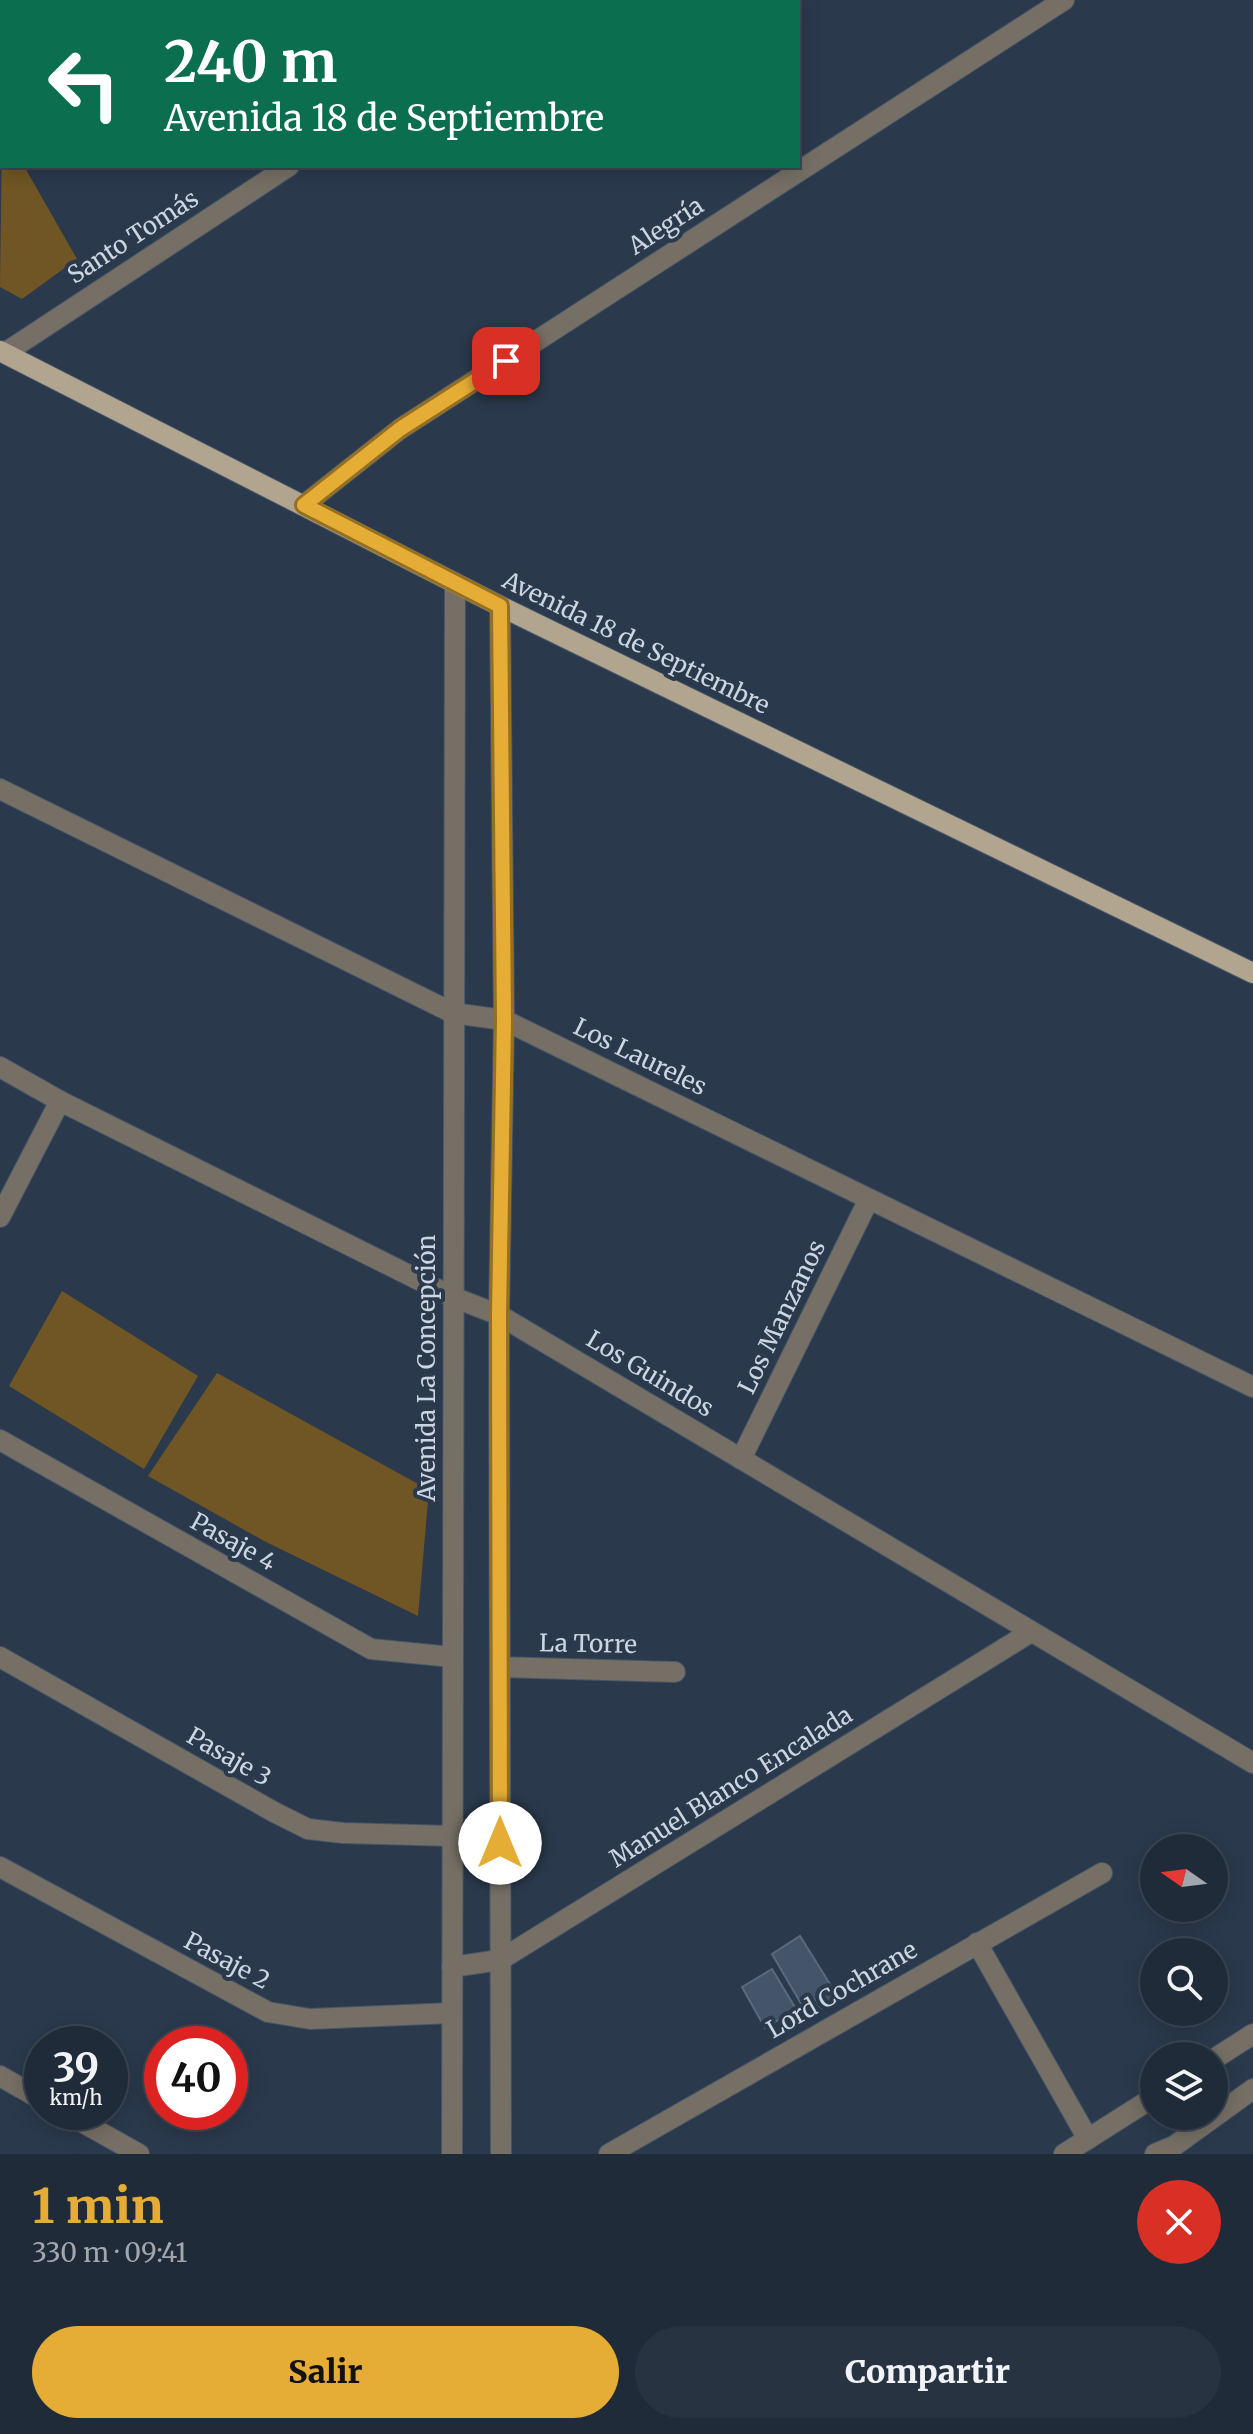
<!DOCTYPE html>
<html lang="es">
<head>
<meta charset="utf-8">
<style>
  body { margin:0; font-family:Merriweather,serif; background:#283341; color:#f1f3f6; height:100vh; display:flex; flex-direction:column; font-size:30px; white-space:nowrap }
  * { box-sizing:border-box; margin:0 }
  p { font-size:26px; color:#a2a7ae }
  .icon { flex:none; width:44px; height:44px; fill:none; stroke:currentColor; stroke-width:2; stroke-linecap:round; stroke-linejoin:round }
  .map { position:relative; height:2154px; overflow:hidden }
  .panel { display:flex; flex-direction:column; background:#202b39; flex:1 }
  .panel>* { flex:none }
  .guide { position:absolute; left:0px; top:0px; width:800px; height:168px; box-shadow:0 4px 20px #0003,0 0 0 2px #3d4753; background:#0b6e4f; color:#fff; overflow:hidden }
  .needle { width:52px; rotate:284deg }
  .fabs { position:absolute; left:1140px; top:1834px; display:grid; gap:16px }
  .fabs a { display:grid; place-items:center; width:88px; height:88px; border-radius:50%; background:#202b39; box-shadow:0 4px 20px #0003,0 0 0 2px #3d4753; font-size:40px }
  .speed { position:absolute; left:24px; top:2026px; display:flex; gap:16px; font-size:40px; font-weight:700; text-align:center }
  .speed>* { display:grid; place-content:center; width:104px; height:104px; border-radius:50%; background:#202b39; box-shadow:0 4px 20px #0003,0 0 0 2px #3d4753; line-height:1 }
  .speed small { font-size:20px; font-weight:400 }
  .speed .limit { border:12px solid #d22; background:#fff; color:#111 }
  .pin { position:absolute; display:grid; place-items:center; width:68px; height:68px; color:#fff; margin:-34px; border-radius:16px; box-shadow:0 4px 12px #0006 }
  .me { position:absolute; width:88px; margin:-44px; rotate:0deg; stroke-linejoin:round; filter:drop-shadow(0 0 6px #0008) }
  .turn { display:flex; align-items:center; gap:28px; height:168px; padding:0 32px; font-size:36px }
  .turn .icon { width:104px; height:104px; stroke-width:2.5 }
  .turn b { display:block; font-size:56px; line-height:68px }
  .round { display:grid; place-items:center; flex:none; width:84px; height:84px; border-radius:42px; background:#283341 }
  .head { display:flex; align-items:center; justify-content:space-between; height:136px; padding:0 32px }
  h1 { font-size:48px; font-weight:800; line-height:60px; color:#e5ad36 }
  .button { display:flex; gap:16px; margin-top:auto; padding:16px 32px }
  .button a { flex:1; height:92px; border-radius:48px; background:#e5ad36; color:#111; font-size:32px; font-weight:800; line-height:92px; text-align:center }
  .button a+a { background:#283341; color:#f1f3f6 }
  .map>svg:first-child { display:block }
</style>
</head>
<body>
<div class="map">
<svg width="1253" height="2154" viewBox="0 0 1253 2154">
  <rect width="100%" height="100%" fill="#2a394c"/>
  <!-- green -->
  <g fill="#705624">
    <path d="M 2,131 L 2,166 L 24,166 L 77,259 L 22,299 L 0,287 Z"/>
    <path d="M 62,1291 L 198,1376 L 144,1469 L 9,1386 Z"/>
    <path d="M 217,1373 L 429,1490 L 418,1616 L 266,1542 L 148,1476 Z"/>
  </g>
  <!-- building -->
  <g fill="#455569" stroke="#5a6a7e" stroke-width="2">
    <path d="M 800,1936 L 838,1997 L 821,2009 L 815,1999 L 803,2007 L 772,1954 Z"/>
    <path d="M 772,1969 L 796,2009 L 765,2028 L 742,1987 Z"/>
  </g>
  <g fill="none" stroke-linecap="round" stroke-linejoin="round">
    <defs>
      <g id="minor">
        <path d="M 157,2 L 160,0"/>
        <path d="M 533,2 L 536,0"/>
        <path d="M 0,107 L 2,106"/>
        <path d="M 5,353 L 289,166"/>
        <path d="M 304,505 L 400,429 L 1064,0"/>
        <path d="M 500,606 L 504,1020 L 499,1315 L 501,2154"/>
        <path d="M 0,789 L 453,1013 L 504,1020 L 1253,1387"/>
        <path d="M 0,1067 L 60,1101 L 453,1297 L 499,1315 L 1253,1763"/>
        <path d="M 0,1217 L 60,1101"/>
        <path d="M 0,1440 L 371,1649 L 452,1657"/>
        <path d="M 741,1459 L 869,1199"/>
        <path d="M 0,1657 L 274,1812 L 308,1829 L 343,1833 L 452,1836"/>
        <path d="M 500,1667 L 675,1672"/>
        <path d="M 0,1867 L 268,2012 L 310,2019 L 452,2013"/>
        <path d="M 977,1943 L 1088,2139"/>
        <path d="M 452,1967 L 500,1960 L 1031,1632"/>
        <path d="M 1214,2059 L 1253,2034"/>
        <path d="M 0,2076 L 42,2100"/>
        <path d="M 64,2112 L 139,2154"/>
        <path d="M 452,2154 L 455,583"/>
        <path d="M 609,2154 L 1102,1873"/>
        <path d="M 1064,2154 L 1154,2097"/>
        <path d="M 1155,2154 L 1174,2146 L 1253,2089"/>
      </g>
      <path id="major" d="M 0,351 L 500,606 L 1253,973"/>
    </defs>
    <!-- minor casing -->
    <use href="#minor" stroke="#475567" stroke-width="22"/>
    <!-- major casing -->
    <use href="#major" stroke="#475567" stroke-width="22"/>
    <!-- minor -->
    <use href="#minor" stroke="#756f65" stroke-width="20"/>
    <!-- major -->
    <use href="#major" stroke="#b1a590" stroke-width="20"/>
  </g>
  <g fill="none" stroke-linecap="round" stroke-linejoin="round">
    <defs>
      <path id="route" d="M 500,1843 L 499,1315 L 504,1020 L 500,606 L 304,505 L 400,429 L 506,361"/>
    </defs>
    <!-- route casing -->
    <use href="#route" stroke="#957023" stroke-width="20"/>
    <!-- route -->
    <use href="#route" stroke="#e5ad36" stroke-width="14"/>
  </g>
  <g text-anchor="middle" stroke-width="8" stroke-linejoin="round" paint-order="stroke">
    <!-- street labels -->
    <g font-size="24" fill="#ccd5e1" stroke="#2a394c">
      <text transform="translate(666 226) rotate(-33)" y="8">Alegría</text>
      <text transform="translate(133 237) rotate(-33)" y="8">Santo Tomás</text>
      <text transform="translate(636 643) rotate(26)" y="8">Avenida 18 de Septiembre</text>
      <text transform="translate(640 1057) rotate(26)" y="8">Los Laureles</text>
      <text transform="translate(782 1317) rotate(-64)" y="8">Los Manzanos</text>
      <text transform="translate(427 1368) rotate(-90)" y="8">Avenida La Concepción</text>
      <text transform="translate(650 1374) rotate(31)" y="8">Los Guindos</text>
      <text transform="translate(233 1542) rotate(29)" y="8">Pasaje 4</text>
      <text transform="translate(588 1644) rotate(1)" y="8">La Torre</text>
      <text transform="translate(229 1757) rotate(30)" y="8">Pasaje 3</text>
      <text transform="translate(731 1787) rotate(-32)" y="8">Manuel Blanco Encalada</text>
      <text transform="translate(227 1961) rotate(28)" y="8">Pasaje 2</text>
      <text transform="translate(842 1990) rotate(-30)" y="8">Lord Cochrane</text>
    </g>
  </g>
</svg>
<div class="fabs">
<a><svg class="needle" viewBox="-14 -14 28 28"><path d="M0-13l5 13h-10z" fill="#e53935"/><path d="M0 13l5-13h-10z" fill="#a2a7ae"/></svg></a>
<a><svg class="icon" aria-label="search" viewBox="0 0 24 24"><circle cx="10" cy="10" r="6"/><path d="M15 15l6 6"/></svg></a>
<a><svg class="icon" aria-label="layers" viewBox="0 0 24 24"><path d="M12 4l9 5-9 5-9-5zM3 14l9 5 9-5"/></svg></a>
</div>
<div class="speed"><div>39<small>km/h</small></div><div class="limit">40</div></div>
<div class="pin" style="left:506px;top:361px;background:#d93025"><svg class="icon" aria-label="arrive" viewBox="0 0 24 24"><path d="M6 21V4h12l-3 4 3 4H6"/></svg></div>
<svg class="me" style="left:500px;top:1843px" viewBox="-20 -20 40 40"><circle r="19" fill="#fff"/><path d="M0-13L10 11 0 6-10 11z" fill="#e5ad36"/></svg>
<div class="guide">
<div class="turn"><svg class="icon" aria-label="left" viewBox="0 0 24 24"><path d="M17 20v-9H6M10 6l-5 5 5 5"/></svg><div><b>240 m</b>Avenida 18 de Septiembre</div></div>
</div>
</div>
<section class="panel">
<div class="head"><div><h1>1 min</h1><p>330 m · 09:41</p></div><a class="round" style="background:#d93025;color:#fff"><svg class="icon" aria-label="close" viewBox="0 0 24 24"><path d="M6 6l12 12M18 6L6 18"/></svg></a></div>
<div class="button"><a>Salir</a><a>Compartir</a></div>
</section>
</body>
</html>
